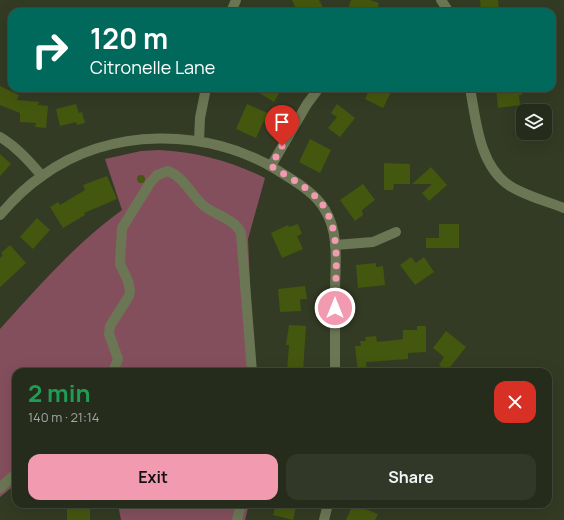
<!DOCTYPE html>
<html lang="en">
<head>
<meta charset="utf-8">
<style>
  body { margin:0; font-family:Manrope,sans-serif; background:#323828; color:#f1f3f6; height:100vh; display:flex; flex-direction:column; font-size:15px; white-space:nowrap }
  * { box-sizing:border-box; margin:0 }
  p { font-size:13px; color:#a4a7a3 }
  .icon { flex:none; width:22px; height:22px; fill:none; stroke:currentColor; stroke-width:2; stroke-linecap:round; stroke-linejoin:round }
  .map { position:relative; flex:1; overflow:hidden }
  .side { position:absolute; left:12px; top:368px; width:540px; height:140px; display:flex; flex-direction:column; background:#262c1b; border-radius:12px; box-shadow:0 4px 16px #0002,0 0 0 1px #42483a }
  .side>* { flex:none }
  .hud { position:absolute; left:8px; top:8px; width:548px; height:84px; border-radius:12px; box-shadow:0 4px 16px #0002,0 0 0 1px #42483a; background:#00695c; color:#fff; overflow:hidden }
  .fabs { position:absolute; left:516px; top:104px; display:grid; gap:8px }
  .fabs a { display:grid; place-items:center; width:36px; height:36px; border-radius:8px; background:#262c1b; box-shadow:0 4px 16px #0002,0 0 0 1px #42483a; font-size:20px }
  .pin { position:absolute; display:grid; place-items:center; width:34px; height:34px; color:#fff; margin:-41px -17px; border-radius:50% 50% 50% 0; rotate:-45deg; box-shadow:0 0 4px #0007 }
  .pin .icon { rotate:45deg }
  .me { position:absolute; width:44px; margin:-22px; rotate:0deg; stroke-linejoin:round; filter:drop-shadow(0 0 3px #0008) }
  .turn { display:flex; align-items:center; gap:14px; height:84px; padding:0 16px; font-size:18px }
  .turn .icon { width:52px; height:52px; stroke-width:2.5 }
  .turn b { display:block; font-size:28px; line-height:34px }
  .round { display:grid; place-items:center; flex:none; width:42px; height:42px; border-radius:12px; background:#323828 }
  .head { display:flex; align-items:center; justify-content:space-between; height:68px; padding:0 16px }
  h1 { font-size:24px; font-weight:700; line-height:30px; color:#1e9e55 }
  .cta { display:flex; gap:8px; margin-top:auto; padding:8px 16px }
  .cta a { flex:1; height:46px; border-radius:12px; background:#f29ab0; color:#111; font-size:16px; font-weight:700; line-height:46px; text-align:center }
  .cta a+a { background:#323828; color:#f1f3f6 }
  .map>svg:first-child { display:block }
</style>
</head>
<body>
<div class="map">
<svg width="564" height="520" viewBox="0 0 564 520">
  <rect width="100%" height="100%" fill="#333b24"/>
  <!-- green -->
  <g fill="#844f5d">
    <path d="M 159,150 C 197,152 231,161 265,178 L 248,239 L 254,372 L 16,372 L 16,484 L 0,497 L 0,329 C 38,287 76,243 122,210 L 105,159 L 141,151 Z"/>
    <path d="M 118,504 L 249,504 L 245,520 L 121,520 Z"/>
  </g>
  <!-- building -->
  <g fill="#44570e">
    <path d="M 292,0 L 319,0 L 325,12 L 315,12 L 313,9 L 306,12 L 297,12 Z"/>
    <path d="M 351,0 L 370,0 L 379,3 L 376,12 L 347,12 Z"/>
    <path d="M 480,0 L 498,0 L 499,12 L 481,12 Z"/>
    <path d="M 0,86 L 19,95 L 17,100 L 39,102 L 38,105 L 48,106 L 46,128 L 35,127 L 36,123 L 20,122 L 20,113 L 0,105 Z"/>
    <path d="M 251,88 L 282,88 L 274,102 Z"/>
    <path d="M 370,88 L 393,88 L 383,108 L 365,99 Z"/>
    <path d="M 496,88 L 521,88 L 522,95 L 519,95 L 520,105 L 498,108 Z"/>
    <path d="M 76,104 L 79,113 L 82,112 L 85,123 L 77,125 L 76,122 L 60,126 L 56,109 Z"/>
    <path d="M 247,104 L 272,115 L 269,124 L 263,122 L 256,138 L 236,129 Z"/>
    <path d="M 337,104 L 355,118 L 340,137 L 328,128 L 337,117 L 331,113 Z"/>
    <path d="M 310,139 L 331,150 L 320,173 L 299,162 Z"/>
    <path d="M 0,154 L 11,164 L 0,176 Z"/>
    <path d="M 384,163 L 410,164 L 410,184 L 394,184 L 393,190 L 384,190 Z"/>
    <path d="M 431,167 L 447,185 L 429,201 L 422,193 L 432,184 L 412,184 Z"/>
    <circle cx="141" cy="179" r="4"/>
    <path d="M 107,176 L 117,199 L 84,213 L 85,215 L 63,228 L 50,207 L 58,202 L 60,205 L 85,190 L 83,185 Z"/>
    <path d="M 363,184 L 375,200 L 362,210 L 363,215 L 355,221 L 340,200 Z"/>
    <path d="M 37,218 L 50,230 L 33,249 L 20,237 Z"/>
    <path d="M 298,224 L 302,234 L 297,236 L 303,249 L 282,258 L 271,233 L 288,225 L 289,227 Z"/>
    <path d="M 439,224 L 459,224 L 459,248 L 426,248 L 426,238 L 439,238 Z"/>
    <path d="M 10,245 L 26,263 L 0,287 L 0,258 L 3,255 L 1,253 Z"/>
    <path d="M 411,257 L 416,263 L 424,257 L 434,272 L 415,285 L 400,265 Z"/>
    <path d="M 376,263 L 376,267 L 383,266 L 385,285 L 358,288 L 356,265 Z"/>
    <path d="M 305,286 L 307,299 L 300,299 L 301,311 L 280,312 L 278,289 Z"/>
    <path d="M 289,325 L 306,326 L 303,372 L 287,372 L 289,345 L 286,345 Z"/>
    <path d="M 417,326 L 426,326 L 426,352 L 408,353 L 408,359 L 366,362 L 367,372 L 358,372 L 355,346 L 361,346 L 360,341 L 366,341 L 365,337 L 376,336 L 377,342 L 397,340 L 403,339 L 403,330 L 417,330 Z"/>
    <path d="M 446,331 L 466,347 L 447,371 L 439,365 L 444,357 L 433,348 Z"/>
    <rect x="67" y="504" width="23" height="16"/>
    <path d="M 276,504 L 297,504 L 293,520 L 273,515 Z"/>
    <path d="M 353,504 L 378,514 L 375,520 L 346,520 Z"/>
  </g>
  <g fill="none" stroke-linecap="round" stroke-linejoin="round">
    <!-- minor -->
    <g stroke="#6b7754" stroke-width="10">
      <path d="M 441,0 L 449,12"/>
      <path d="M 231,12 L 236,0"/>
      <path d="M 470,88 C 476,120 479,166 510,186 C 526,196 546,201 564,208"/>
      <path d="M 0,137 C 17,147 29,161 42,176"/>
      <path d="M 199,141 L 200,118 L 206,88"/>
      <path d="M 271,166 L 307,104 L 319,88"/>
      <path d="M 0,215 C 12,201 27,186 42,176 C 109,127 207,127 277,170 C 294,181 315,192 325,210 C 340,234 335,266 335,293 C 335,320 335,346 335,372"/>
      <path d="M 335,245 L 373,242 L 396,232"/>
      <path d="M 113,372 L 118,359 L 109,334 L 110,326 L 129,296 L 130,291 L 128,281 L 120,264 L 122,228 L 150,183 L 157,175 L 168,171 C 184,177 191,195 204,206 C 215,215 235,219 241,233 L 252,372"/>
      <path d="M 0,488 L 16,473"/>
      <path d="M 237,520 L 241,504"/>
      <path d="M 324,520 L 328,504"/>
    </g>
  </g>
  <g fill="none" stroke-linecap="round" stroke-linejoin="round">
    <!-- route -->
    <path stroke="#f29ab0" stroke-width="7" stroke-dasharray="0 12.6" d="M 282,146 L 271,166 C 287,176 306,186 319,200 C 343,228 335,274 335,308"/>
  </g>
</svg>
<div class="fabs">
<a><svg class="icon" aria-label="layers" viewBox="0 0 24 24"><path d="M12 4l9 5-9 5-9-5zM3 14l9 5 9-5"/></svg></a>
</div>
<div class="pin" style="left:282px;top:146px;background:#d93025"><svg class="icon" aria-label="arrive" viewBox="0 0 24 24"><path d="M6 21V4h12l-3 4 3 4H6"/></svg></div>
<svg class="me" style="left:335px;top:308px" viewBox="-20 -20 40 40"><circle r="17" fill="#f29ab0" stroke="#fff" stroke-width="3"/><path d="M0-11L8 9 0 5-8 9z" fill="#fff"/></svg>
<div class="hud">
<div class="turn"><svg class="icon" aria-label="right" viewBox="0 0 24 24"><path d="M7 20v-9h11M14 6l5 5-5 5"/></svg><div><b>120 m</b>Citronelle Lane</div></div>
</div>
<section class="side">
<div class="head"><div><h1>2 min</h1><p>140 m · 21:14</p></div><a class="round" style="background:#d93025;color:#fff"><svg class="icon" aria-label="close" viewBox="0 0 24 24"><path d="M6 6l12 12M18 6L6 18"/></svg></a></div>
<div class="cta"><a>Exit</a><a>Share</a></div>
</section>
</div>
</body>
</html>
